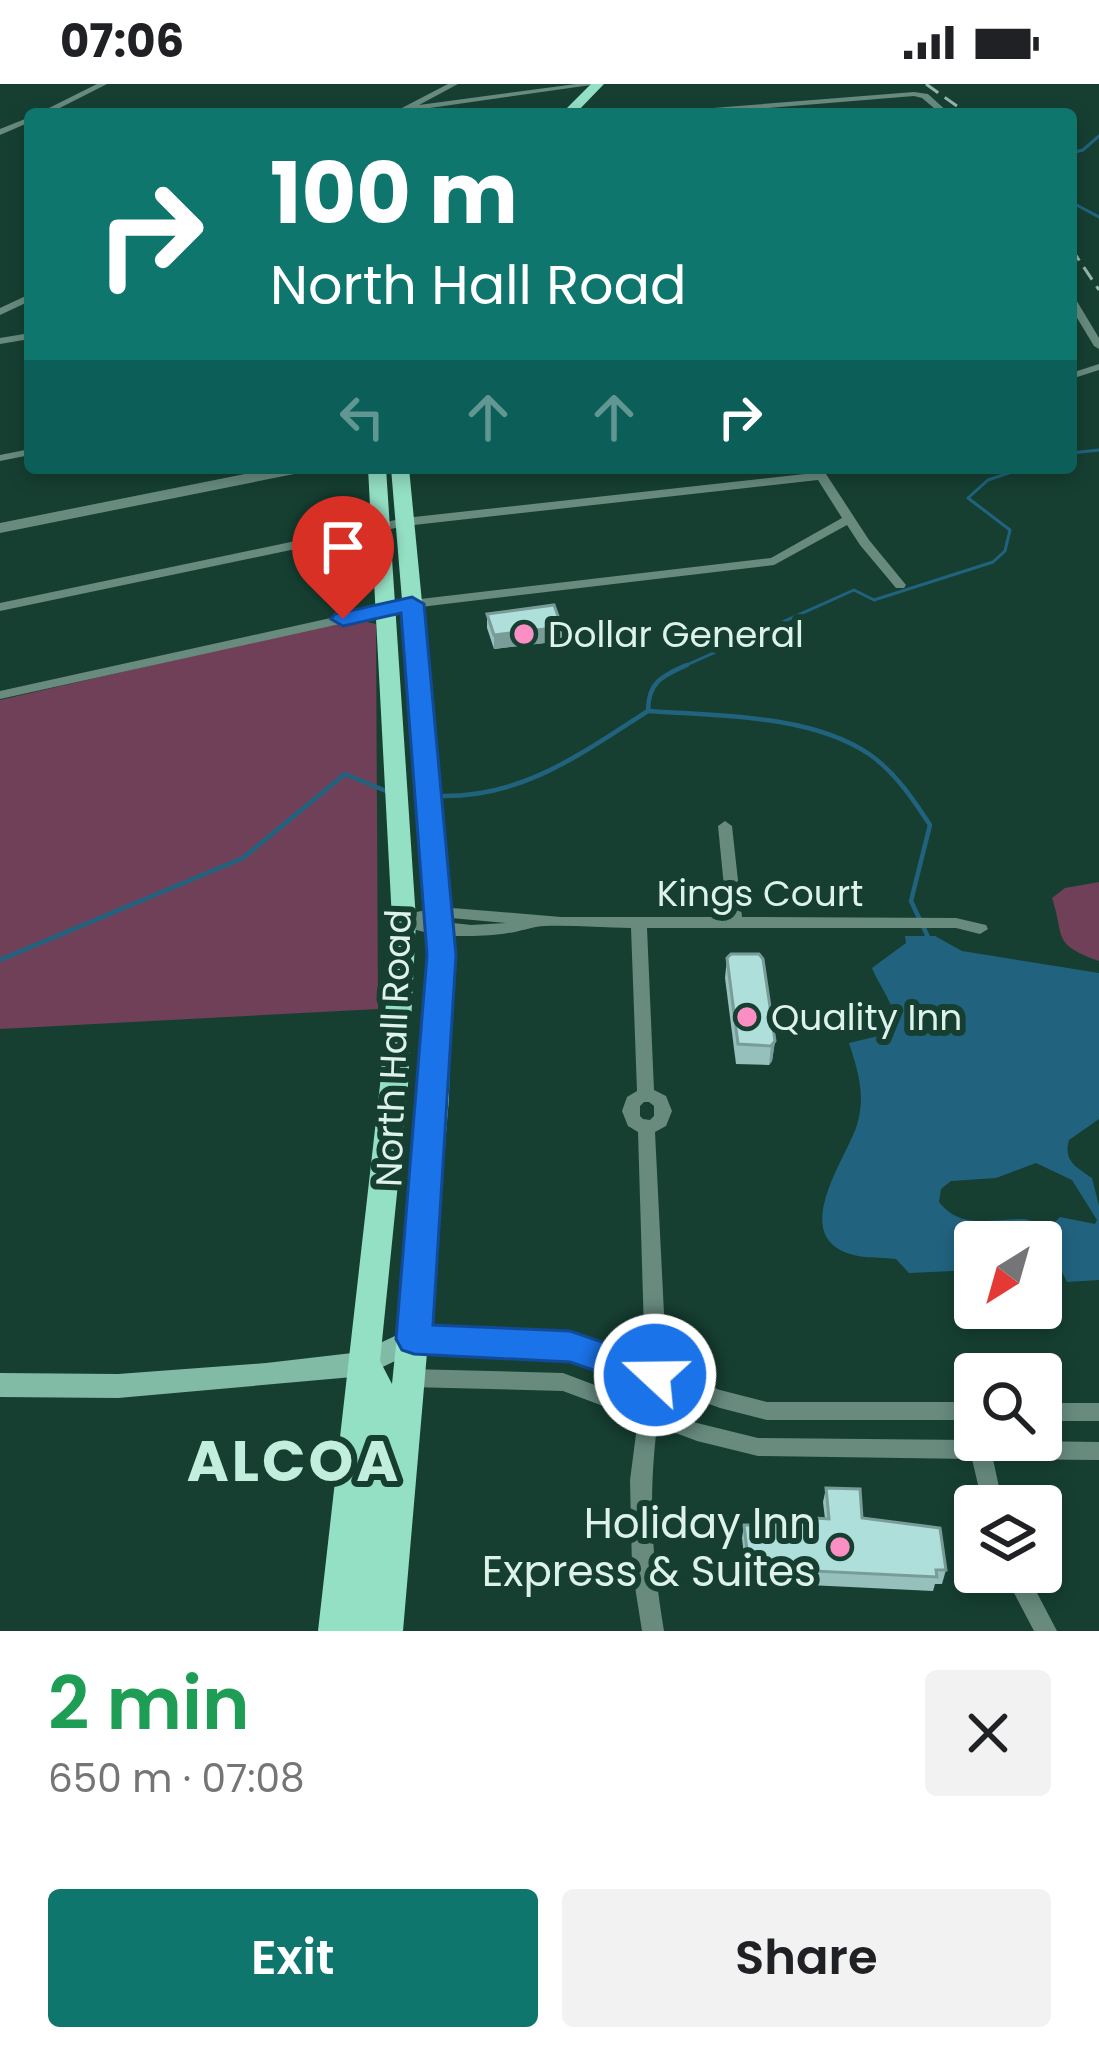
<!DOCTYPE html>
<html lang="en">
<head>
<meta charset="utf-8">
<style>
  body { margin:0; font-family:Poppins,sans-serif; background:#f2f2f2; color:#202124; height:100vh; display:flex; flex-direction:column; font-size:45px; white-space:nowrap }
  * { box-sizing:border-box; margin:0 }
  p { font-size:39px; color:#757577 }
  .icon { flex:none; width:66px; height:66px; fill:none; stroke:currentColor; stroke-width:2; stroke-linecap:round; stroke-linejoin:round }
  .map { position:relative; height:1547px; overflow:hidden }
  .side { display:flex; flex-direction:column; background:#fff; flex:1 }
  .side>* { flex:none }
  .top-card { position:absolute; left:24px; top:24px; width:1053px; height:366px; border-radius:12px; box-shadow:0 6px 18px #0003; background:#0f766e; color:#fff; overflow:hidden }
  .needle { width:78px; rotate:217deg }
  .fabs { position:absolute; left:954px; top:1137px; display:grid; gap:24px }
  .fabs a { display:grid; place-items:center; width:108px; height:108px; border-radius:12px; background:#fff; box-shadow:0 6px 18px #0003; font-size:60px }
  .pin { position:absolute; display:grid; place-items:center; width:102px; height:102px; color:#fff; margin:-123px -51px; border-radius:50% 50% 50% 0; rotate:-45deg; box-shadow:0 0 12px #0007 }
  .pin .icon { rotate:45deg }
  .me { position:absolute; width:132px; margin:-66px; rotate:291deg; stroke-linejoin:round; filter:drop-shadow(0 0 9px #0008) }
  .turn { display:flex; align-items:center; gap:42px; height:252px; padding:0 48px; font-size:54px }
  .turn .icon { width:156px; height:156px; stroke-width:2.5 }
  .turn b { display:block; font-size:84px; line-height:102px }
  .lanes { display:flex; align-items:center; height:114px; padding:0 48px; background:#0003; justify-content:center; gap:60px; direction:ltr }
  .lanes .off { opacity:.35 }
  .round { display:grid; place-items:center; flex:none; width:126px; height:126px; border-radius:12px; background:#f2f2f2 }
  .summary { display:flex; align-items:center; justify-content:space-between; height:204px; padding:0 48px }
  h1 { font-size:72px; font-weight:600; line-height:90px; color:#1e9e55 }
  .action { display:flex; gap:24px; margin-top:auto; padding:24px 48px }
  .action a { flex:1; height:138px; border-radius:12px; background:#0f766e; color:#fff; font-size:48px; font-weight:600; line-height:138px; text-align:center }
  .action a+a { background:#f2f2f2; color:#202124 }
  .status { display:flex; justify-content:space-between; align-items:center; height:84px; padding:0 60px; background:#fff; direction:ltr }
  .status svg { height:33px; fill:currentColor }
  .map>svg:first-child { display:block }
</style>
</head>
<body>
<div class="status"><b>07:06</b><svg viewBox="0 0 49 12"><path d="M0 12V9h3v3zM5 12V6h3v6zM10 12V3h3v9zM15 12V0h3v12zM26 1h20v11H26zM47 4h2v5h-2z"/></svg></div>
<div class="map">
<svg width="1099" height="1547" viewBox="0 0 1099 1547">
  <rect width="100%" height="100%" fill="#163f32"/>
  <!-- green -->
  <g fill="#6f4057">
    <path d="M 353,535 L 376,540 L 378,925 L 0,945 L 0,616 Z"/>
    <path d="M 1099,798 L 1099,877 C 1051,860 1065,853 1052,814 L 1065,804 Z"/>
  </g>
  <!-- water -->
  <path fill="#21637f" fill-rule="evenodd" d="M 905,852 L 935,852 L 962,867 L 1099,889 L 1099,1035 L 1069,1056 C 1063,1077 1076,1083 1092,1094 L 1099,1122 L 1099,1196 L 1067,1198 L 1061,1186 L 1041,1186 L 1041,1158 L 975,1158 L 975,1186 L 909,1189 L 896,1175 C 882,1173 864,1175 850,1170 C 789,1151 846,1075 857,1041 C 866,1011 858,987 849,959 L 891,949 L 897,941 C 894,919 878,900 872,884 L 906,859 ZM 1036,1079 L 1072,1096 L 1097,1136 L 1095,1140 L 1060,1133 L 1049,1144 C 1038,1143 1032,1135 1022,1135 C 991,1135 961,1146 939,1118 L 941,1105 L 951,1097 L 996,1094 Z"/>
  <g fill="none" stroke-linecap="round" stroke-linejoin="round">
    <!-- stream-far1 -->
    <g stroke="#21637f" stroke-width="3">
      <path d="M 1071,69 L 1083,66 L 1099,52"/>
      <path d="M 1071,118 L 1099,133"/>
      <path d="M 1071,369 L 1099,366"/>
      <path d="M 680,584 L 854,506 L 874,516 L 993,478 L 1005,467 L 1010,446 L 968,414 L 988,396 L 1024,384"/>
    </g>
    <!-- stream -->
    <g stroke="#21637f" stroke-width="4.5">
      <path d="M 649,627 C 717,632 810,630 869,670 C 895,688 913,715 930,741 L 911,817 L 928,853"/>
      <path d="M 439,712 C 523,714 580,670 648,627 C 648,598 662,592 687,581"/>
      <path d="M 0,876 L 243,774 L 345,690 L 386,707"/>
    </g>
    <!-- minor -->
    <g fill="#688b7e" fill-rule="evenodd">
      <path d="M 97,0 L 107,0 L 48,30 L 37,30 Z"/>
      <path d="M 448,0 L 458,0 L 419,21 L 576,0 L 598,0 L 402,28 L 398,26 Z"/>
      <path d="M 914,8 L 928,10 L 950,30 L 941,30 L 922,14 L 914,12 L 693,30 L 658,30 L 662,28 Z"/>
      <path d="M 30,33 L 30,38 L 0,51 L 0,45 Z"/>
      <path d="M 30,210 L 30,217 L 0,231 L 0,224 Z"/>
      <path d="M 1071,213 L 1075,214 L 1099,254 L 1099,265 L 1094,262 L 1071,224 Z"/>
      <path d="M 30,249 L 30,255 L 0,260 L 0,254 Z"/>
      <path d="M 1099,280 L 1099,286 L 1071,295 L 1071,289 Z"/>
      <path d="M 30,365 L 30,371 L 0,377 L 0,371 Z"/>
      <path d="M 816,384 L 822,385 L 826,390 L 869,456 L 906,501 L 904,504 L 896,504 L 860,461 L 847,441 L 774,481 L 412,524 L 0,615 L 0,607 L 412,516 L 771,474 L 842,434 L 818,396 L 405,442 L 0,527 L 0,519 L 405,434 L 814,389 L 812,387 Z"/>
      <path d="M 725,737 L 732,742 L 742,833 L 956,834 L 986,841 L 988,845 L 980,850 L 956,844 L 647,844 L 654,1006 L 666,1012 L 672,1027 L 666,1042 L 655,1048 L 666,1270 L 664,1286 L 720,1306 L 767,1318 L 975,1318 L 975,1336 L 767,1336 L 720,1324 L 662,1303 L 659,1325 L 697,1339 L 758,1354 L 970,1356 L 975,1351 L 975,1356 L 1099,1358 L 1099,1376 L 993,1375 L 1003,1422 L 983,1422 L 972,1375 L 758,1372 L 697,1357 L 657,1342 C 648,1416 652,1474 664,1547 L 642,1547 L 632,1484 L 630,1396 L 638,1335 L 563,1307 L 409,1303 L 402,1300 L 399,1294 L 402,1288 L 409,1285 L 563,1289 L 640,1318 L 643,1296 L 570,1270 L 414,1263 L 407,1261 L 404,1255 L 407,1249 L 414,1247 L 570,1254 L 645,1280 L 638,1048 L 628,1042 L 622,1027 L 627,1013 L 637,1007 L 631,844 C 603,844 574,841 545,842 C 533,842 520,848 508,849 C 478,854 420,855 396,836 L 398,832 L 440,823 L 561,833 L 727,833 L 718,742 ZM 440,833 L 506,839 L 471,841 L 427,836 ZM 644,1018 L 649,1018 L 654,1022 L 654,1032 L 650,1036 L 643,1035 L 640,1032 L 640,1022 Z"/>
      <rect x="1041" y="1319" width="58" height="18"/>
      <path d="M 1003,1488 L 1026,1488 L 1057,1547 L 1034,1547 Z"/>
    </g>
    <!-- tertiary -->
    <path fill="#688b7e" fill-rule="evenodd" d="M 275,384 L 307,384 L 299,389 L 0,449 L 0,439 Z"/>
    <!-- secondary -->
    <path fill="#81bba6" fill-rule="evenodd" d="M 414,1243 L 424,1247 L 428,1255 L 424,1263 L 364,1292 L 118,1314 L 0,1313 L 0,1289 L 118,1290 L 266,1279 L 361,1268 Z"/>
    <!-- primary -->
    <g fill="#94e0c5" fill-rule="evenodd">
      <path d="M 591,0 L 604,0 L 575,30 L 561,30 Z"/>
      <path d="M 368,384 L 386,384 L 416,836 L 408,1001 L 380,1277 L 392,1300 L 421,1014 L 428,828 L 391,384 L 409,384 L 452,828 L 449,1014 L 403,1547 L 318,1547 L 380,1001 L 392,836 Z"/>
    </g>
    <!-- rail -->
    <g stroke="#98b5ab" stroke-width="3" stroke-dasharray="15 8" stroke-linecap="butt">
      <path d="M 926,0 L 968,30"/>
      <path d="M 1071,164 L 1099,206"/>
    </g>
  </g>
  <!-- wall -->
  <g fill="#96c0bc">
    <path d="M 487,530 L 562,557 L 494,565 L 487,544 Z"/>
    <path d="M 727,874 L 775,957 L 772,977 L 769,981 L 736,980 L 725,894 Z"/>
    <path d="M 826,1404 L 862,1434 L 946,1486 L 942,1500 L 935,1500 L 933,1507 L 747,1498 L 742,1454 L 744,1441 L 751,1441 L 753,1430 L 825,1435 L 823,1418 Z"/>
  </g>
  <!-- shaded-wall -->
  <g fill="#7a9c99">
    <path d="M 562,543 L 562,557 L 494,565 L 494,551 Z"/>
    <path d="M 775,957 L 772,977 L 769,981 L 771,962 Z"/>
  </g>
  <!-- building -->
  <g fill="#aedfdb" stroke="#7a9c99" stroke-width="3">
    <path d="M 554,521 L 562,543 L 494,551 L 487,530 Z"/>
    <path d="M 731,870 L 759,870 L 763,875 L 775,957 L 771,962 L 738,960 L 727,874 Z"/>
    <path d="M 826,1404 L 860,1405 L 862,1434 L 940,1444 L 946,1486 L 936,1486 L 937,1493 L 749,1484 L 744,1441 L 753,1441 L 753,1430 L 829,1435 Z"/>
  </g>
  <!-- route -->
  <path fill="#1a73e8" stroke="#114b97" stroke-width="3" d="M 412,513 L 424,520 L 456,871 L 433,1241 L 570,1247 L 667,1280 L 673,1291 L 667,1302 L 655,1307 L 570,1278 L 414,1270 L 402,1266 L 396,1255 L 427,871 L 401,529 L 343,542 L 331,535 L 335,530 Z"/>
  <!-- markers -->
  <g fill="#fb8fc4" stroke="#163f32" stroke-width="4.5">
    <circle cx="524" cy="550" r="12"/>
    <circle cx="747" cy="933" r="12"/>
    <circle cx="840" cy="1463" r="12"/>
  </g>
  <g text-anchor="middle" stroke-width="12" stroke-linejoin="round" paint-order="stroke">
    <!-- poi labels -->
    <g font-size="36" fill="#ddf3ea" stroke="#163f32" text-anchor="start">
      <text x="548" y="563">Dollar General</text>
      <text x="771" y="946">Quality Inn</text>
    </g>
    <!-- street labels -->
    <g font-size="36" fill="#ddf3ea" stroke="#163f32">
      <text x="760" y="822">Kings Court</text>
      <text transform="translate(393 964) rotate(-88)" y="13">North Hall Road</text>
    </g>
    <!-- near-poi labels -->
    <g font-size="42" fill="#ddf3ea" stroke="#163f32" text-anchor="end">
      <text x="816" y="1454">Holiday Inn<tspan x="816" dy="48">Express &amp; Suites</tspan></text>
    </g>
    <!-- near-district labels -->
    <g font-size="57" font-weight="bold" letter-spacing="3" fill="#c2eedd" stroke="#163f32">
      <text x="294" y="1397">ALCOA</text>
    </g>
  </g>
</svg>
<div class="fabs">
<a><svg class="needle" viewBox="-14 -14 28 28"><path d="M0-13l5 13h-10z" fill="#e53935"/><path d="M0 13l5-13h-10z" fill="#757577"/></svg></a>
<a><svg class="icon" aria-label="search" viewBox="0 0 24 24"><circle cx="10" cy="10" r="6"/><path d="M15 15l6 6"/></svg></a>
<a><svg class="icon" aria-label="layers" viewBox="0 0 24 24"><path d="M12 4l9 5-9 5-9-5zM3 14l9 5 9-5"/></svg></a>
</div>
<div class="pin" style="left:343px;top:535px;background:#d93025"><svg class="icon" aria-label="arrive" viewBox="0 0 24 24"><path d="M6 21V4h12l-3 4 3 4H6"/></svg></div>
<svg class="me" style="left:655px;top:1291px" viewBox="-20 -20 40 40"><circle r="17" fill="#1a73e8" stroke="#fff" stroke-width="3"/><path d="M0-11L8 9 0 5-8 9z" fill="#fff"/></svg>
<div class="top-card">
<div class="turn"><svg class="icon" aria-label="right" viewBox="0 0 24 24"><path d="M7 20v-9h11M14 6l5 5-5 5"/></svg><div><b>100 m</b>North Hall Road</div></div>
<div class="lanes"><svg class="icon off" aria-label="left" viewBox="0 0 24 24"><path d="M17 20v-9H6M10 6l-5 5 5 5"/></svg><svg class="icon off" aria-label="ahead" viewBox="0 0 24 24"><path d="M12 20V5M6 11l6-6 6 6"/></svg><svg class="icon off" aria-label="ahead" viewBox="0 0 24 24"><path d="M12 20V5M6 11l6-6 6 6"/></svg><svg class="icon" aria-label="right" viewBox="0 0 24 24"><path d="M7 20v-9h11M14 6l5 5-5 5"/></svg></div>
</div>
</div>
<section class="side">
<div class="summary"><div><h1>2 min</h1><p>650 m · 07:08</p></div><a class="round"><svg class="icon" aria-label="close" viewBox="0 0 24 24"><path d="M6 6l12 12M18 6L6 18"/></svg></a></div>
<div class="action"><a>Exit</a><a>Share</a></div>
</section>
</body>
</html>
